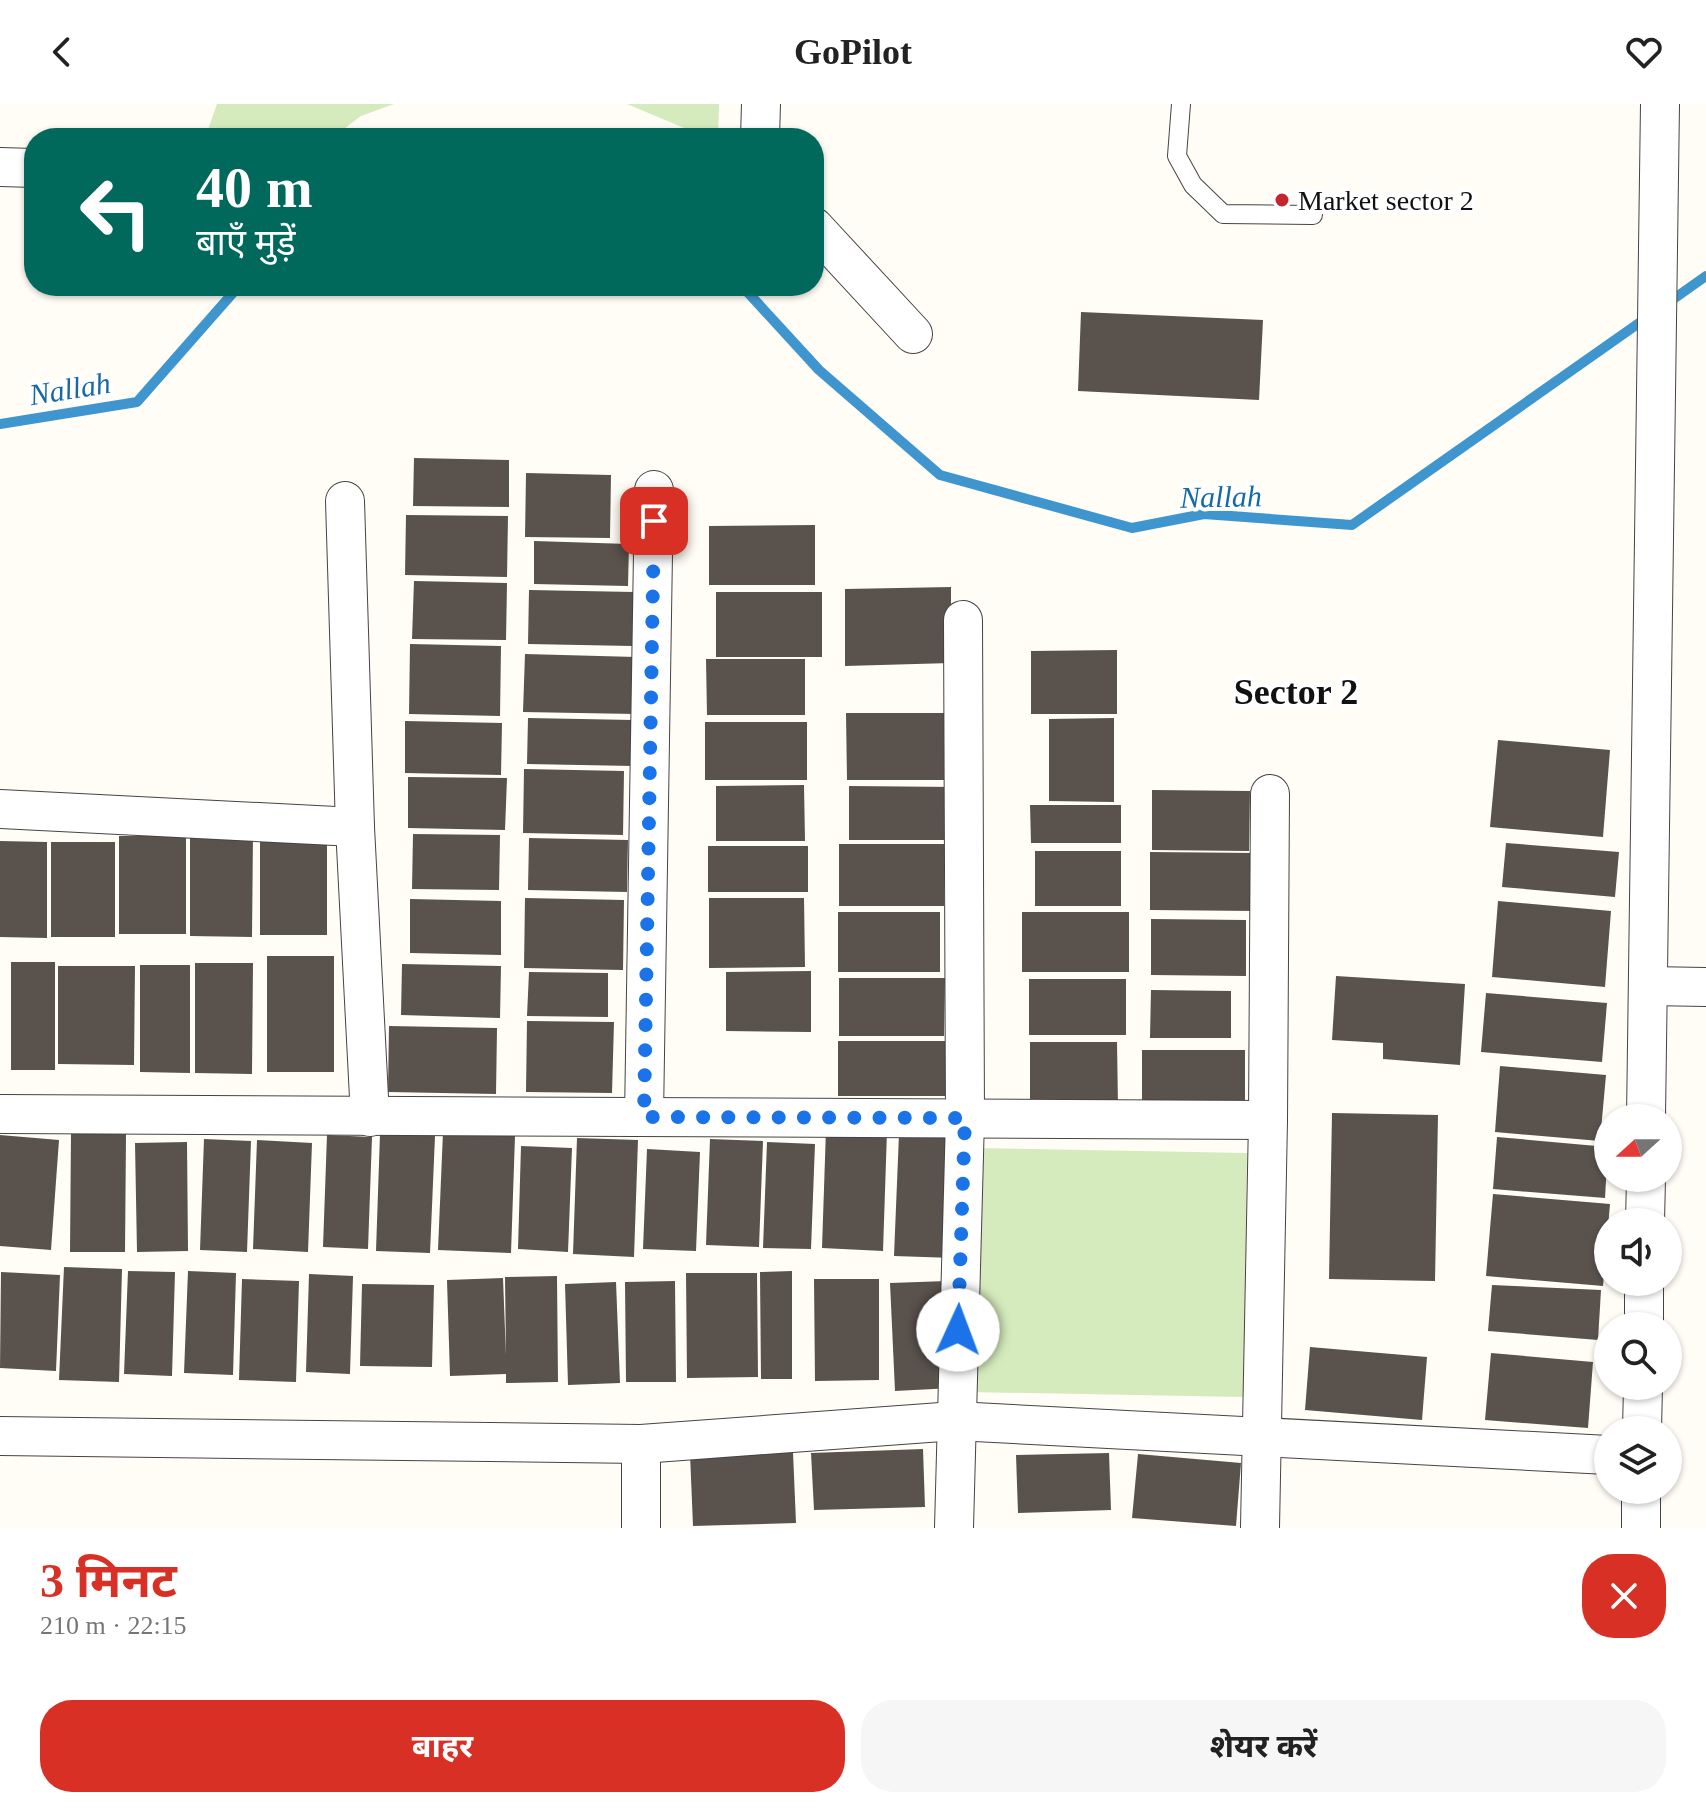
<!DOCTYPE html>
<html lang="hi">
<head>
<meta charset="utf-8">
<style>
  body { margin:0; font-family:"Times New Roman","Noto Sans Devanagari",serif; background:#f6f6f6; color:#222; height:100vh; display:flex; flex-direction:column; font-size:30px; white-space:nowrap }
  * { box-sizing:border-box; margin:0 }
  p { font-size:26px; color:#767676 }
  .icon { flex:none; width:44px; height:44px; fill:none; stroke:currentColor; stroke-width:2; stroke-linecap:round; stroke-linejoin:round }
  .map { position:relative; height:1424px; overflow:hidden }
  .panel { display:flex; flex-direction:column; background:#fff; flex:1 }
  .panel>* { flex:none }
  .top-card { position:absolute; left:24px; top:24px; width:800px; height:168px; border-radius:32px; box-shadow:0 2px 6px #0004; background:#00695c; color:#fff; overflow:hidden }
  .needle { width:52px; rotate:249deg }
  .fabs { position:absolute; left:1594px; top:1000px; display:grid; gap:16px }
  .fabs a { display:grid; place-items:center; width:88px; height:88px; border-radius:50%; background:#fff; box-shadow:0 2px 6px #0004; font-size:40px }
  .pin { position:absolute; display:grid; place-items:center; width:68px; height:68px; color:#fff; margin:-34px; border-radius:16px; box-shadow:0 4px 12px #0006 }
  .me { position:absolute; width:88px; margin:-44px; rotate:2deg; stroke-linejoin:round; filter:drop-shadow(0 0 6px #0008) }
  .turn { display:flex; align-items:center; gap:28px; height:168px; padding:0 40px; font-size:36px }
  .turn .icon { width:104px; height:104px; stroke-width:2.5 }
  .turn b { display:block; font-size:56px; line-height:68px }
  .round { display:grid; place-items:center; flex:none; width:84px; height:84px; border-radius:32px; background:#f6f6f6 }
  .head { display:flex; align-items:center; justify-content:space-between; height:136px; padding:0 40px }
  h1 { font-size:48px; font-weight:700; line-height:60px; color:#d93025 }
  .button { display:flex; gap:16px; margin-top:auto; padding:16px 40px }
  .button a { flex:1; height:92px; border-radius:32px; background:#d93025; color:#fff; font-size:32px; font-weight:700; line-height:92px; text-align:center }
  .button a+a { background:#f6f6f6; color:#222 }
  header { display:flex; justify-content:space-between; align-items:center; height:104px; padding:0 40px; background:#fff; font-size:36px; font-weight:700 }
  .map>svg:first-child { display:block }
</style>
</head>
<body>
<header><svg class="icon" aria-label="back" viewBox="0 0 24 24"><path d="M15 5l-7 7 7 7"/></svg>GoPilot<svg class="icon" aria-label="heart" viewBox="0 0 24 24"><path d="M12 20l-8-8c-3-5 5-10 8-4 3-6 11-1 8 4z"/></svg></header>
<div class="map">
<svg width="1706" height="1424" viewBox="0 0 1706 1424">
  <rect width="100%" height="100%" fill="#fffdf5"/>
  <!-- green -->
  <g fill="#d5ebbd">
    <path d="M 217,0 L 394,0 L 361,12 L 332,34 L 205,34 Z"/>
    <path d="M 627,0 L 719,0 L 718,34 L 708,34 Z"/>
    <path d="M 972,1044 L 1247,1049 L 1244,1293 L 968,1288 Z"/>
  </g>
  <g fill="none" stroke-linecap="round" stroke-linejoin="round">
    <!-- stream -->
    <g stroke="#3f96cf" stroke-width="10">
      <path d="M 742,182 L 819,266 L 940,371 L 1132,424 L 1204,410 L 1352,421 L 1649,212"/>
      <path d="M 1665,201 L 1706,172"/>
      <path d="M 0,320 L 137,298 L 239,182"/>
    </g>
  </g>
  <!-- building -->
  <g fill="#5a524d">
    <path d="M 1081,208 L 1263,216 L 1259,296 L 1078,287 Z"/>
    <path d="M 414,354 L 509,356 L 509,403 L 413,402 Z"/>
    <path d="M 526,369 L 611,371 L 610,434 L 525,433 Z"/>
    <path d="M 406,411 L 508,412 L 507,473 L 405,471 Z"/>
    <path d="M 815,421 L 815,481 L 709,481 L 709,422 Z"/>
    <path d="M 534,437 L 629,440 L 628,482 L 534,480 Z"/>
    <path d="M 414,477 L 507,479 L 506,536 L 412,535 Z"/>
    <path d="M 951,483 L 951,559 L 845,562 L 845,485 Z"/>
    <path d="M 529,486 L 634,488 L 632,542 L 528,540 Z"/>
    <rect x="716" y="488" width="106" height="65"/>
    <path d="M 410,540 L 501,542 L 500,612 L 409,610 Z"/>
    <path d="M 1117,546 L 1117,610 L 1031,610 L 1031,547 Z"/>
    <path d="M 525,550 L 636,553 L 635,610 L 523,608 Z"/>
    <path d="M 706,555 L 805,555 L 805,611 L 707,611 Z"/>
    <path d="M 846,609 L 947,609 L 946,676 L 847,676 Z"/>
    <path d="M 528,614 L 633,616 L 633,662 L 527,660 Z"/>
    <path d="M 1114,614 L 1114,698 L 1049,697 L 1049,615 Z"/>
    <path d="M 405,617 L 502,619 L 501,671 L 405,669 Z"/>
    <rect x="705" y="618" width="102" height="58"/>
    <path d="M 1498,636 L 1610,646 L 1603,733 L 1490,723 Z"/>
    <path d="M 524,665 L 624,667 L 623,731 L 523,729 Z"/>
    <path d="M 408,673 L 507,674 L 505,726 L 408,724 Z"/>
    <path d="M 804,681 L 805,737 L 716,737 L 716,682 Z"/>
    <path d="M 849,682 L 956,683 L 956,736 L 849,736 Z"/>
    <path d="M 1152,686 L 1250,687 L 1249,747 L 1152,746 Z"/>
    <path d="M 1030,701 L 1121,701 L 1121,739 L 1031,739 Z"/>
    <path d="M 260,707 L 327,708 L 327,831 L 260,831 Z"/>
    <path d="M 190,730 L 253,730 L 252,833 L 190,832 Z"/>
    <path d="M 413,730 L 500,731 L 499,786 L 412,785 Z"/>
    <rect x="119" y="732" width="67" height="98"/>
    <path d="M 529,734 L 628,736 L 627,788 L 528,786 Z"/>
    <path d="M 0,737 L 47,738 L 47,834 L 0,833 Z"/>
    <rect x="51" y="738" width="64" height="95"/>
    <path d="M 1506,739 L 1619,748 L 1615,793 L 1502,783 Z"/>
    <rect x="839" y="740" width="105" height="62"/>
    <rect x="708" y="742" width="100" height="46"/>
    <rect x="1035" y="747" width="86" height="55"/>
    <path d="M 1150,748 L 1255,749 L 1255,807 L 1150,806 Z"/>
    <path d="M 525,794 L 624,796 L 623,866 L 524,864 Z"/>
    <path d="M 709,794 L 804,794 L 805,863 L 709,864 Z"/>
    <path d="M 410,795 L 501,797 L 501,851 L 410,849 Z"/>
    <path d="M 1498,797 L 1611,807 L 1605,883 L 1492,873 Z"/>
    <rect x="838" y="808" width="102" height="60"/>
    <rect x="1022" y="808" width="107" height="60"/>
    <path d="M 1151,815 L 1246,816 L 1246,872 L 1151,871 Z"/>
    <rect x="267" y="852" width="67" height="116"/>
    <rect x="11" y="858" width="44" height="108"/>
    <path d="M 195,859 L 253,859 L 252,970 L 195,969 Z"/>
    <path d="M 402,860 L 501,862 L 500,914 L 401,911 Z"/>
    <path d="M 140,861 L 190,861 L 190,969 L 140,968 Z"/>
    <path d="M 58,862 L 135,862 L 134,961 L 58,960 Z"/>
    <path d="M 811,867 L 811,928 L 726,927 L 726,868 Z"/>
    <path d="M 529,868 L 608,869 L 608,913 L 527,912 Z"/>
    <path d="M 1336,872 L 1465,880 L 1460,961 L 1383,955 L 1383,939 L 1332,936 Z"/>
    <path d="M 839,874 L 945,874 L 944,932 L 839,932 Z"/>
    <rect x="1029" y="875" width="97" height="56"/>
    <path d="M 1151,886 L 1231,887 L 1231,934 L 1150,934 Z"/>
    <path d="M 1486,889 L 1607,899 L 1602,958 L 1481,948 Z"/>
    <path d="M 527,917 L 614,918 L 612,989 L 526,988 Z"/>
    <path d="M 389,922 L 497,924 L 496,990 L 388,988 Z"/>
    <rect x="838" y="937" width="108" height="55"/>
    <path d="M 1030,938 L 1117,938 L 1118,1003 L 1030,1003 Z"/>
    <path d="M 1142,946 L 1245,946 L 1245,1001 L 1142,1000 Z"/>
    <path d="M 1500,962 L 1606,971 L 1600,1037 L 1495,1028 Z"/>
    <path d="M 1332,1009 L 1438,1011 L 1435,1177 L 1329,1175 Z"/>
    <path d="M 826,1025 L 887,1027 L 883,1147 L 822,1144 Z"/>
    <path d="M 443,1028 L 515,1032 L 511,1149 L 438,1146 Z"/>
    <path d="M 71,1029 L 126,1030 L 125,1148 L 70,1148 Z"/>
    <path d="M 380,1030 L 435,1032 L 430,1149 L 376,1147 Z"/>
    <path d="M 899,1030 L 959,1033 L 954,1154 L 894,1152 Z"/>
    <path d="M 0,1031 L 59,1036 L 51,1146 L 0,1142 Z"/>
    <path d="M 327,1031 L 372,1033 L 368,1145 L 323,1143 Z"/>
    <path d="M 1497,1033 L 1608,1043 L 1605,1094 L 1493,1085 Z"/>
    <path d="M 577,1034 L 638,1036 L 634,1153 L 573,1150 Z"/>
    <path d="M 204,1035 L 251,1037 L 247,1148 L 200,1146 Z"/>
    <path d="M 710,1035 L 763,1037 L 759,1143 L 706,1141 Z"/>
    <path d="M 257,1036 L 312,1039 L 308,1148 L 253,1145 Z"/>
    <path d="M 187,1038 L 188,1147 L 137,1148 L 135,1039 Z"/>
    <path d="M 767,1038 L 815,1040 L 811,1145 L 763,1144 Z"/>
    <path d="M 521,1042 L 572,1044 L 568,1148 L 518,1145 Z"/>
    <path d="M 647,1045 L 700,1048 L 696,1147 L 643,1145 Z"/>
    <path d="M 1493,1090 L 1610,1100 L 1603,1182 L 1486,1172 Z"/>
    <path d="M 64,1163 L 122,1165 L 119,1278 L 59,1276 Z"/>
    <path d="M 128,1167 L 175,1168 L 172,1272 L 124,1270 Z"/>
    <path d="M 188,1167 L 236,1169 L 233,1271 L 184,1269 Z"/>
    <path d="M 792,1167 L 792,1275 L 761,1275 L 760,1168 Z"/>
    <path d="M 1,1168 L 60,1171 L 56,1267 L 0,1264 Z"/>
    <path d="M 686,1169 L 757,1169 L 758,1273 L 687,1274 Z"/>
    <path d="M 309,1170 L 353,1172 L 350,1270 L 306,1268 Z"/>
    <path d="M 557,1172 L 558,1278 L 506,1279 L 506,1270 L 450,1272 L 447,1176 L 503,1174 L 506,1252 L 505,1173 Z"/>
    <path d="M 242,1175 L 299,1177 L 296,1278 L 239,1276 Z"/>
    <path d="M 814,1175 L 879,1175 L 879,1276 L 815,1277 Z"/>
    <path d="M 675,1177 L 676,1278 L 626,1278 L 625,1178 Z"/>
    <path d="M 947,1177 L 953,1284 L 895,1287 L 890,1179 Z"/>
    <path d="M 616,1178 L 620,1279 L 568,1281 L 565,1180 Z"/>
    <path d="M 362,1180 L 434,1181 L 432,1263 L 360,1262 Z"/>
    <path d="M 1492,1181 L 1601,1186 L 1598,1236 L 1488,1227 Z"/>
    <path d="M 1310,1243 L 1427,1253 L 1422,1316 L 1305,1306 Z"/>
    <path d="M 1491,1249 L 1593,1258 L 1588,1324 L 1485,1316 Z"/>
    <path d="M 923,1345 L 925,1403 L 814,1406 L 811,1349 Z"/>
    <path d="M 793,1348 L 796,1419 L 693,1422 L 690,1350 Z"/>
    <path d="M 1109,1349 L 1111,1406 L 1018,1409 L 1016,1351 Z"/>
    <path d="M 1138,1350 L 1241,1359 L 1236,1422 L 1132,1414 Z"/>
  </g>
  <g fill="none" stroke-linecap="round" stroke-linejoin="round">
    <defs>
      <path id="service" d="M 1181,0 L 1177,52 L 1193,81 L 1223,110 L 1313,111"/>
      <g id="minor">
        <path d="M 760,34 L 761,0"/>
        <path d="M 0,63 L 34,64"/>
        <path d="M 814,123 L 913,230"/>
        <path d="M 345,397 L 355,723 L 370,1013"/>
        <path d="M 0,705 L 355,723"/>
        <path d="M 1648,882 L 1706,883"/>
        <path d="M 0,1010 L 1268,1016"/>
        <path d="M 644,1013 L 654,386"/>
        <path d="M 1646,1014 L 1660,0"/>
        <path d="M 1645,1118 L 1646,1074"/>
        <path d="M 1644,1222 L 1644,1178"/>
        <path d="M 1642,1326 L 1643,1282"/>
        <path d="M 0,1332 L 641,1340 L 955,1317 L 1608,1351"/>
        <path d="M 641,1424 L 641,1340"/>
        <path d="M 954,1424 L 965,1014 L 963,516"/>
        <path d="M 1260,1424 L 1268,1016 L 1270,690"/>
        <path d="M 1641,1424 L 1641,1386"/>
      </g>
    </defs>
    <!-- service casing -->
    <use href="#service" stroke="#444" stroke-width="20"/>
    <!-- minor casing -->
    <use href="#minor" stroke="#444" stroke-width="40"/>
    <!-- service -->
    <use href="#service" stroke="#fff" stroke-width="18"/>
    <!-- minor -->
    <use href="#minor" stroke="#fff" stroke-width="38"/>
  </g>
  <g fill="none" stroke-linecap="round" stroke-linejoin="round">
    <!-- route -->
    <path stroke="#1a73e8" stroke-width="14" stroke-dasharray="0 25.2" d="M 654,417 L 644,1013 L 965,1014 L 958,1226"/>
  </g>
  <!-- markers -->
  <circle fill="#c4262e" stroke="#fff" stroke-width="3" cx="1282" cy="96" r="8"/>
  <g text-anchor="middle" stroke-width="8" stroke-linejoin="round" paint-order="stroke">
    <!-- poi labels -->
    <g font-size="28" fill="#111" stroke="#fff" text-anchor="start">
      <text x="1298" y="106">Market sector 2</text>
    </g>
    <!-- water labels -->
    <g font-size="30" font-style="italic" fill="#1768a6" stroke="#fff">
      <text transform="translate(70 285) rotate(-9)" y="10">Nallah</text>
      <text transform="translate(1221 393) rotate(-1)" y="10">Nallah</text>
    </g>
    <!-- district labels -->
    <g font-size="36" font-weight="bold" fill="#111" stroke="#fff">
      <text x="1296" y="600">Sector 2</text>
    </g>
  </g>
</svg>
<div class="fabs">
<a><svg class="needle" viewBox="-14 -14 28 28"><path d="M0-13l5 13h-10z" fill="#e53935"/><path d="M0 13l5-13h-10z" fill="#767676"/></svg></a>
<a><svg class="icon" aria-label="sound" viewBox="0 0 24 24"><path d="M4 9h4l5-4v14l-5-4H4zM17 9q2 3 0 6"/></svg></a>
<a><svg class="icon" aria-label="search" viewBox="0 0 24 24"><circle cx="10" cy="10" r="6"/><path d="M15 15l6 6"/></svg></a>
<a><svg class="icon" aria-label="layers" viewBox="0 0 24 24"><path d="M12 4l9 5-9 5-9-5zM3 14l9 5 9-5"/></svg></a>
</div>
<div class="pin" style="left:654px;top:417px;background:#d93025"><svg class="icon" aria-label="arrive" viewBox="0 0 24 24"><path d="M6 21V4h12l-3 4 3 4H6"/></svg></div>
<svg class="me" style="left:958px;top:1226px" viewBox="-20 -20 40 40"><circle r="19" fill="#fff"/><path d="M0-13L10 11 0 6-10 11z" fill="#1a73e8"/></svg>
<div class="top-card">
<div class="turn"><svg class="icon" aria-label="left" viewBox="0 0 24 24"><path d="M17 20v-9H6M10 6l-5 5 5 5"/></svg><div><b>40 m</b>बाएँ मुड़ें</div></div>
</div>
</div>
<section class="panel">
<div class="head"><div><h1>3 मिनट</h1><p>210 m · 22:15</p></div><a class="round" style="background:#d93025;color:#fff"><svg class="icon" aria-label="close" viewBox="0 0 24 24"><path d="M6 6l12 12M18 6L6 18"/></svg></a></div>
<div class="button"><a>बाहर</a><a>शेयर करें</a></div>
</section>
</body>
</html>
